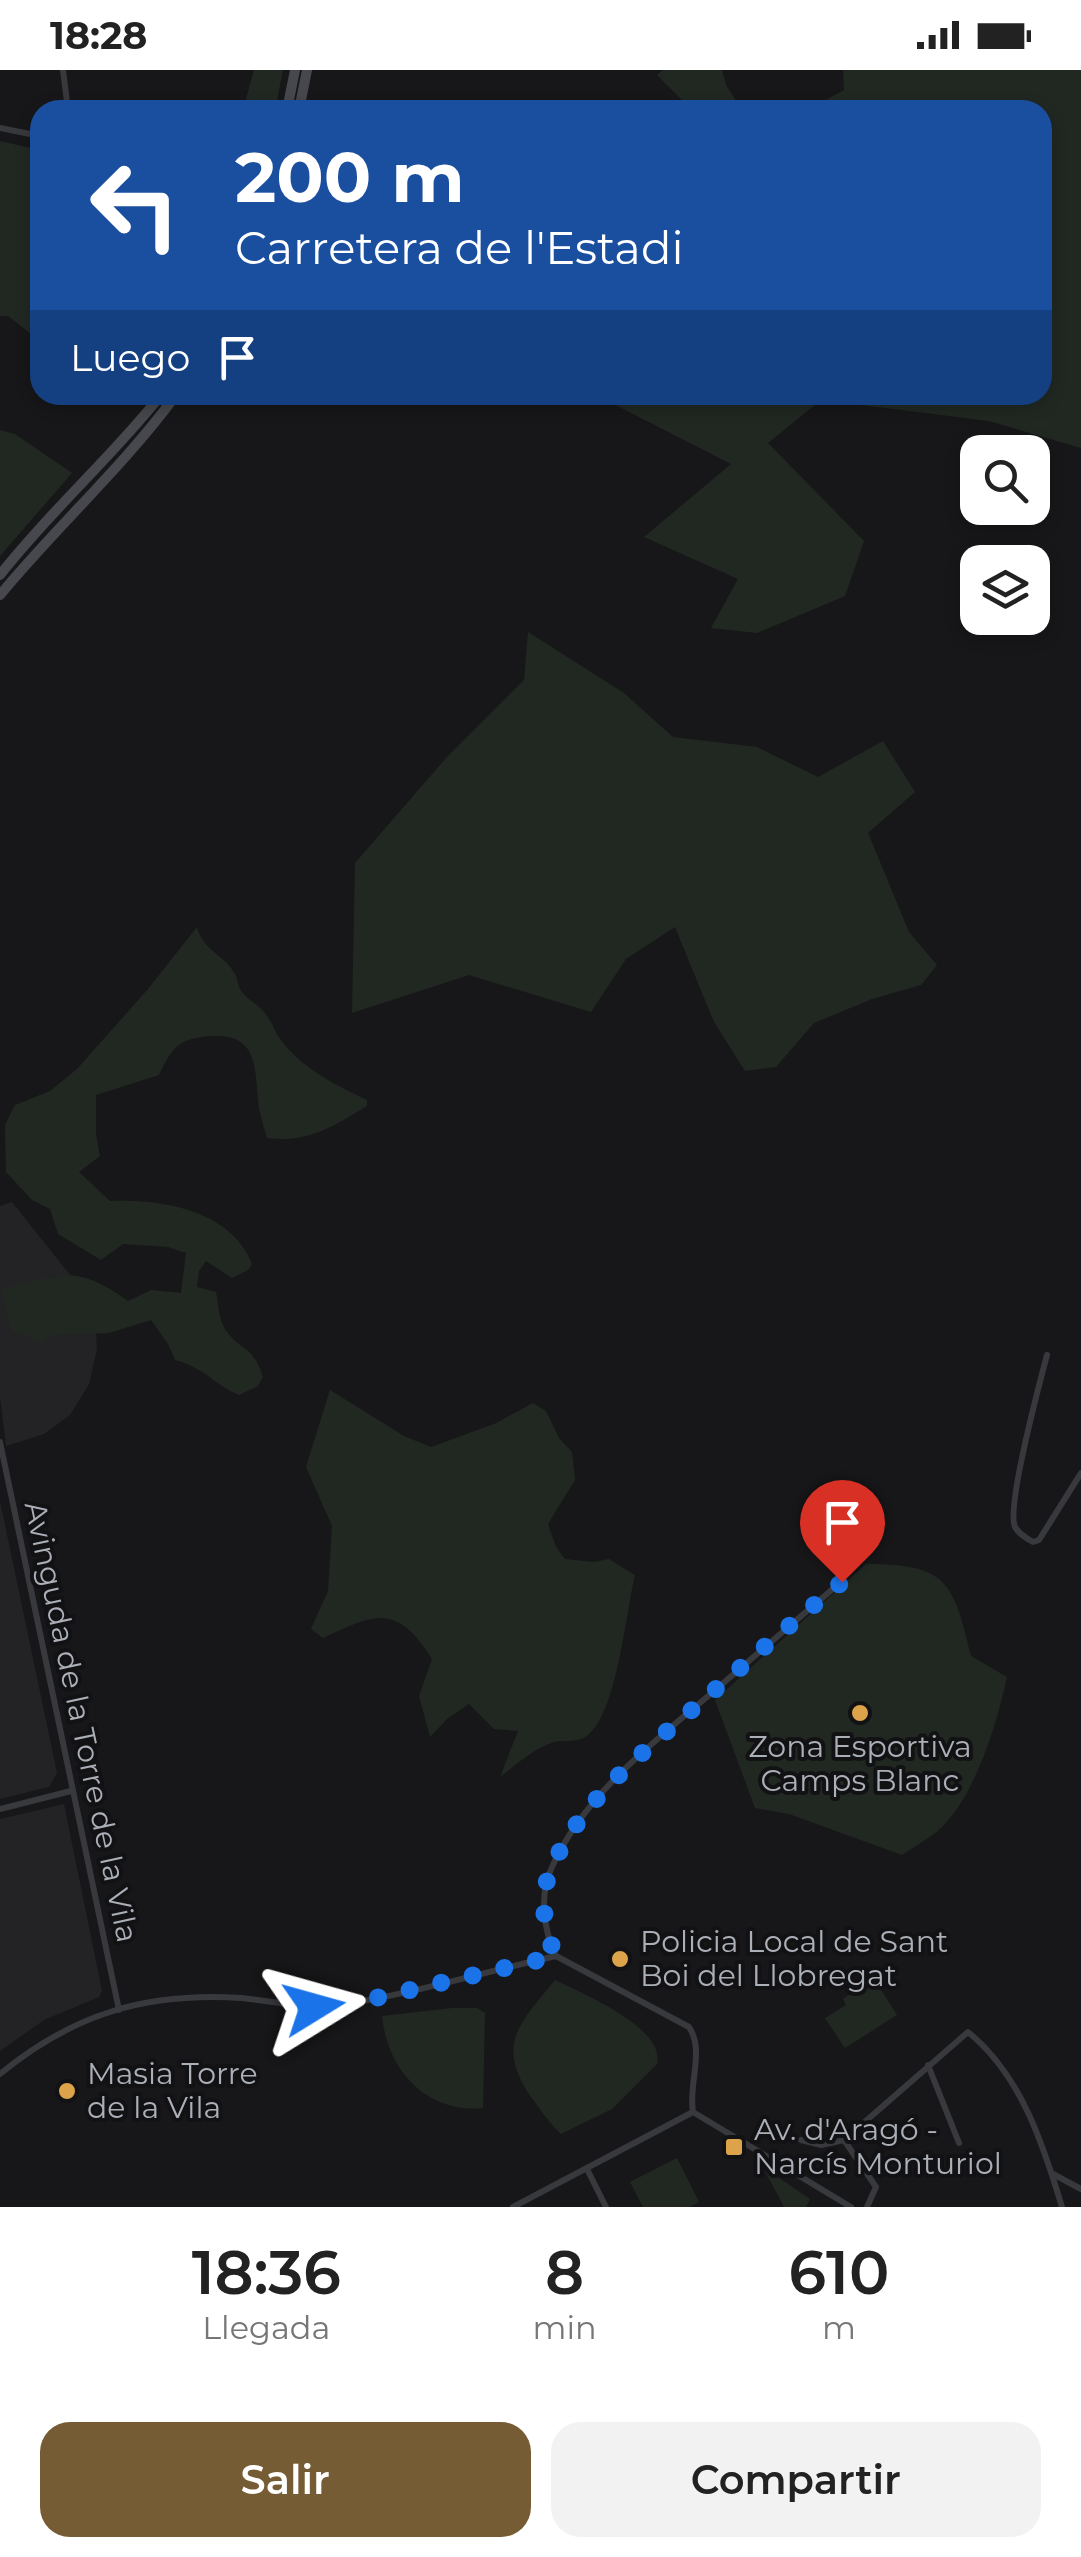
<!DOCTYPE html>
<html lang="es">
<head>
<meta charset="utf-8">
<style>
  body { margin:0; font-family:Montserrat,sans-serif; background:#f2f2f2; color:#222; height:100vh; display:flex; flex-direction:column; font-size:38px; white-space:nowrap }
  * { box-sizing:border-box; margin:0 }
  p { font-size:32px; color:#767676 }
  .icon { flex:none; width:55px; height:55px; fill:none; stroke:currentColor; stroke-width:2; stroke-linecap:round; stroke-linejoin:round }
  .map { position:relative; height:2137px; overflow:hidden }
  .drawer { display:flex; flex-direction:column; background:#fff; flex:1 }
  .drawer>* { flex:none }
  .top-card { position:absolute; left:30px; top:30px; width:1022px; height:305px; border-radius:30px; box-shadow:0 5px 15px #0003; background:#1a4fa0; color:#fff; overflow:hidden }
  .buttons { position:absolute; left:960px; top:365px; display:grid; gap:20px }
  .buttons a { display:grid; place-items:center; width:90px; height:90px; border-radius:20px; background:#fff; box-shadow:0 5px 15px #0003; font-size:50px }
  .pin { position:absolute; display:grid; place-items:center; width:85px; height:85px; color:#fff; margin:-102px -42px; border-radius:50% 50% 50% 0; rotate:-45deg; box-shadow:0 0 10px #0007 }
  .pin .icon { rotate:45deg }
  .me { position:absolute; width:110px; margin:-55px; rotate:82deg; stroke-linejoin:round; filter:drop-shadow(0 0 8px #0008) }
  .turn { display:flex; align-items:center; gap:35px; height:210px; padding:0 40px; font-size:45px }
  .turn .icon { width:130px; height:130px; stroke-width:2.5 }
  .turn b { display:block; font-size:70px; line-height:85px }
  .then { display:flex; align-items:center; height:95px; padding:0 40px; background:#0003; gap:20px; font-size:38px }
  .eta { display:flex; justify-content:space-evenly; align-items:center; height:170px; text-align:center }
  .eta b { font-size:60px; font-weight:600; line-height:70px }
  .action { display:flex; gap:20px; margin-top:auto; padding:20px 40px }
  .action a { flex:1; height:115px; border-radius:30px; background:#765c34; color:#fff; font-size:40px; font-weight:600; line-height:115px; text-align:center }
  .action a+a { background:#f2f2f2; color:#222 }
  .status { display:flex; justify-content:space-between; align-items:center; height:70px; padding:0 50px; background:#fff; direction:ltr }
  .status svg { height:28px; fill:currentColor }
  .map>svg:first-child { display:block }
</style>
</head>
<body>
<div class="status"><b>18:28</b><svg viewBox="0 0 49 12"><path d="M0 12V9h3v3zM5 12V6h3v6zM10 12V3h3v9zM15 12V0h3v12zM26 1h20v11H26zM47 4h2v5h-2z"/></svg></div>
<div class="map">
<svg width="1081" height="2137" viewBox="0 0 1081 2137">
  <rect width="100%" height="100%" fill="#171719"/>
  <!-- built -->
  <g fill="#232325">
    <path d="M 12,1132 L 82,1220 L 96,1261 L 97,1279 L 89,1314 L 70,1345 L 44,1364 L 6,1376 L 0,1327 L 0,1136 Z"/>
    <path d="M 0,1431 L 57,1703 L 49,1717 L 0,1729 Z"/>
    <path d="M 64,1734 L 102,1921 L 99,1927 L 44,1950 L 0,1981 L 0,1749 Z"/>
  </g>
  <!-- green -->
  <g fill="#212822">
    <path d="M 254,0 L 283,0 L 275,40 L 243,40 Z"/>
    <path d="M 663,0 L 722,0 L 726,15 L 740,37 L 762,40 L 692,40 L 657,5 Z"/>
    <path d="M 843,0 L 1081,0 L 1081,378 L 989,351 L 821,330 L 768,373 L 864,471 L 845,526 L 757,563 L 711,558 L 738,509 L 644,467 L 731,394 L 596,325 L 1042,325 L 1042,40 L 808,40 L 844,20 Z"/>
    <path d="M 0,71 L 40,80 L 40,271 L 8,246 L 0,246 Z"/>
    <path d="M 0,360 L 15,364 L 72,403 L 0,486 Z"/>
    <path d="M 528,562 L 624,623 L 673,667 L 757,677 L 818,707 L 883,671 L 915,722 L 868,763 L 909,862 L 937,895 L 921,915 L 872,929 L 814,953 L 776,997 L 745,1001 L 714,952 L 675,857 L 626,889 L 591,942 L 469,905 L 352,943 L 355,793 L 447,687 L 524,610 Z"/>
    <path d="M 197,857 C 203,881 224,884 235,904 C 238,909 238,915 240,919 C 246,929 256,933 263,941 C 271,949 275,963 283,973 C 304,999 337,1016 367,1030 L 367,1036 C 332,1057 309,1073 267,1068 C 264,1058 261,1048 259,1038 C 254,996 260,959 202,967 C 176,970 170,982 159,1005 L 96,1025 L 96,1065 L 100,1086 L 79,1102 L 110,1131 C 162,1129 231,1140 252,1194 L 248,1200 L 232,1208 L 206,1191 L 199,1201 L 197,1217 L 216,1222 C 219,1236 218,1250 227,1262 C 243,1283 252,1274 263,1307 L 258,1316 L 239,1325 C 215,1315 205,1298 175,1290 L 168,1274 L 151,1250 L 109,1263 L 51,1265 L 41,1272 L 10,1260 L 1,1219 C 61,1206 74,1192 128,1231 L 151,1220 L 181,1223 L 186,1183 L 168,1177 L 123,1174 L 101,1190 L 58,1164 L 50,1139 L 32,1130 L 6,1102 L 5,1055 L 15,1035 L 50,1021 L 77,999 L 148,919 Z"/>
    <path d="M 330,1320 L 404,1366 L 431,1377 L 494,1354 L 533,1333 L 546,1341 L 559,1368 L 572,1382 L 575,1410 L 548,1454 L 556,1477 L 565,1489 L 594,1492 L 609,1489 L 635,1505 C 626,1542 617,1642 588,1665 C 576,1675 564,1668 551,1673 C 532,1680 517,1694 500,1707 L 518,1661 L 494,1659 L 469,1634 L 448,1648 L 430,1667 L 419,1626 L 432,1589 C 396,1532 375,1544 323,1568 L 311,1559 L 328,1521 L 332,1456 L 306,1397 Z"/>
    <path d="M 866,1494 C 948,1494 953,1512 971,1586 L 1007,1607 C 997,1653 976,1724 941,1758 C 930,1768 915,1776 902,1785 L 789,1744 L 755,1738 L 715,1630 Z"/>
    <path d="M 874,1909 L 897,1945 L 845,1978 L 825,1948 L 846,1935 L 843,1929 Z"/>
    <path d="M 555,1910 C 582,1923 666,1958 657,1994 L 612,2039 L 561,2064 C 549,2053 540,2039 531,2027 C 495,1974 520,1953 555,1910 Z"/>
    <path d="M 452,1938 L 477,1938 L 485,1943 L 483,2038 C 426,2044 387,1999 382,1946 Z"/>
    <path d="M 677,2088 L 699,2132 L 689,2137 L 643,2137 L 630,2112 Z"/>
    <path d="M 763,2097 L 810,2129 L 806,2137 L 784,2137 Z"/>
  </g>
  <g fill="none" stroke-linecap="round" stroke-linejoin="round">
    <!-- street -->
    <g stroke="#38393d" stroke-width="6">
      <path d="M 63,0 L 68,40"/>
      <path d="M 0,58 L 40,66"/>
      <path d="M 1047,1285 C 1040,1312 1006,1436 1015,1457 C 1019,1464 1026,1468 1033,1472 L 1039,1470 L 1081,1403"/>
      <path d="M 0,1372 L 119,1940"/>
      <path d="M 0,1739 L 71,1721"/>
      <path d="M 556,1886 C 543,1859 539,1824 552,1797 C 583,1727 650,1675 707,1627 C 752,1588 797,1550 842,1511"/>
      <path d="M 928,1995 L 959,2073"/>
      <path d="M 0,2004 C 73,1944 146,1922 241,1928 C 274,1931 306,1940 340,1935 C 412,1924 484,1902 556,1886 L 689,1957 C 705,1981 688,2014 693,2042"/>
      <path d="M 693,2042 L 851,2137"/>
      <path d="M 801,2070 L 821,2075 L 844,2070 L 968,1962 C 1021,2005 1043,2074 1062,2137"/>
      <path d="M 844,2070 L 876,2117 L 867,2137"/>
      <path d="M 587,2099 L 606,2137"/>
      <path d="M 1053,2104 L 1081,2119"/>
      <path d="M 513,2137 L 693,2042"/>
    </g>
    <!-- secondary -->
    <g stroke="#47484d" stroke-width="10">
      <path d="M 287,40 L 295,0"/>
      <path d="M 299,40 L 307,0"/>
      <path d="M 0,505 C 50,441 111,388 161,325"/>
      <path d="M 0,525 C 57,456 123,397 176,325"/>
    </g>
  </g>
  <g fill="none" stroke-linecap="round" stroke-linejoin="round">
    <!-- route -->
    <path stroke="#1a73e8" stroke-width="18" stroke-dasharray="0 32.4" d="M 314,1937 L 367,1930 L 556,1886 C 543,1859 539,1824 552,1797 C 582,1729 647,1679 701,1632 C 748,1591 794,1551 842,1512"/>
  </g>
  <!-- markers -->
  <g fill="#dca34b" stroke="#121214" stroke-width="4">
    <circle cx="860" cy="1643" r="10"/>
    <circle cx="620" cy="1889" r="10"/>
    <circle cx="67" cy="2021" r="10"/>
    <rect x="724" y="2067" width="20" height="20" rx="5"/>
  </g>
  <g text-anchor="middle" stroke-width="8" stroke-linejoin="round" paint-order="stroke">
    <!-- street labels -->
    <g font-size="30" fill="#abafb7" stroke="#121214">
      <text transform="translate(81 1652) rotate(78)" y="10">Avinguda de la Torre de la Vila</text>
    </g>
    <!-- poi labels -->
    <g font-size="30" fill="#abafb7" stroke="#121214" text-anchor="start">
      <text x="860" y="1687" text-anchor="middle">Zona Esportiva<tspan x="860" dy="34">Camps Blanc</tspan></text>
      <text x="640" y="1882">Policia Local de Sant<tspan x="640" dy="34">Boi del Llobregat</tspan></text>
      <text x="87" y="2014">Masia Torre<tspan x="87" dy="34">de la Vila</tspan></text>
      <text x="754" y="2070">Av. d'Aragó -<tspan x="754" dy="34">Narcís Monturiol</tspan></text>
    </g>
  </g>
</svg>
<div class="buttons">
<a><svg class="icon" aria-label="search" viewBox="0 0 24 24"><circle cx="10" cy="10" r="6"/><path d="M15 15l6 6"/></svg></a>
<a><svg class="icon" aria-label="layers" viewBox="0 0 24 24"><path d="M12 4l9 5-9 5-9-5zM3 14l9 5 9-5"/></svg></a>
</div>
<div class="pin" style="left:842px;top:1512px;background:#d93025"><svg class="icon" aria-label="arrive" viewBox="0 0 24 24"><path d="M6 21V4h12l-3 4 3 4H6"/></svg></div>
<svg class="me" style="left:314px;top:1937px" viewBox="-20 -20 40 40"><path d="M0-17L14 15 0 8-14 15z" fill="#1a73e8" stroke="#fff" stroke-width="4"/></svg>
<div class="top-card">
<div class="turn"><svg class="icon" aria-label="left" viewBox="0 0 24 24"><path d="M17 20v-9H6M10 6l-5 5 5 5"/></svg><div><b>200 m</b>Carretera de l'Estadi</div></div>
<div class="then">Luego<svg class="icon" aria-label="arrive" viewBox="0 0 24 24"><path d="M6 21V4h12l-3 4 3 4H6"/></svg></div>
</div>
</div>
<section class="drawer">
<div class="eta">
<div><b>18:36</b><p>Llegada</p></div>
<div><b>8</b><p>min</p></div>
<div><b>610</b><p>m</p></div>
</div>
<div class="action"><a>Salir</a><a>Compartir</a></div>
</section>
</body>
</html>
